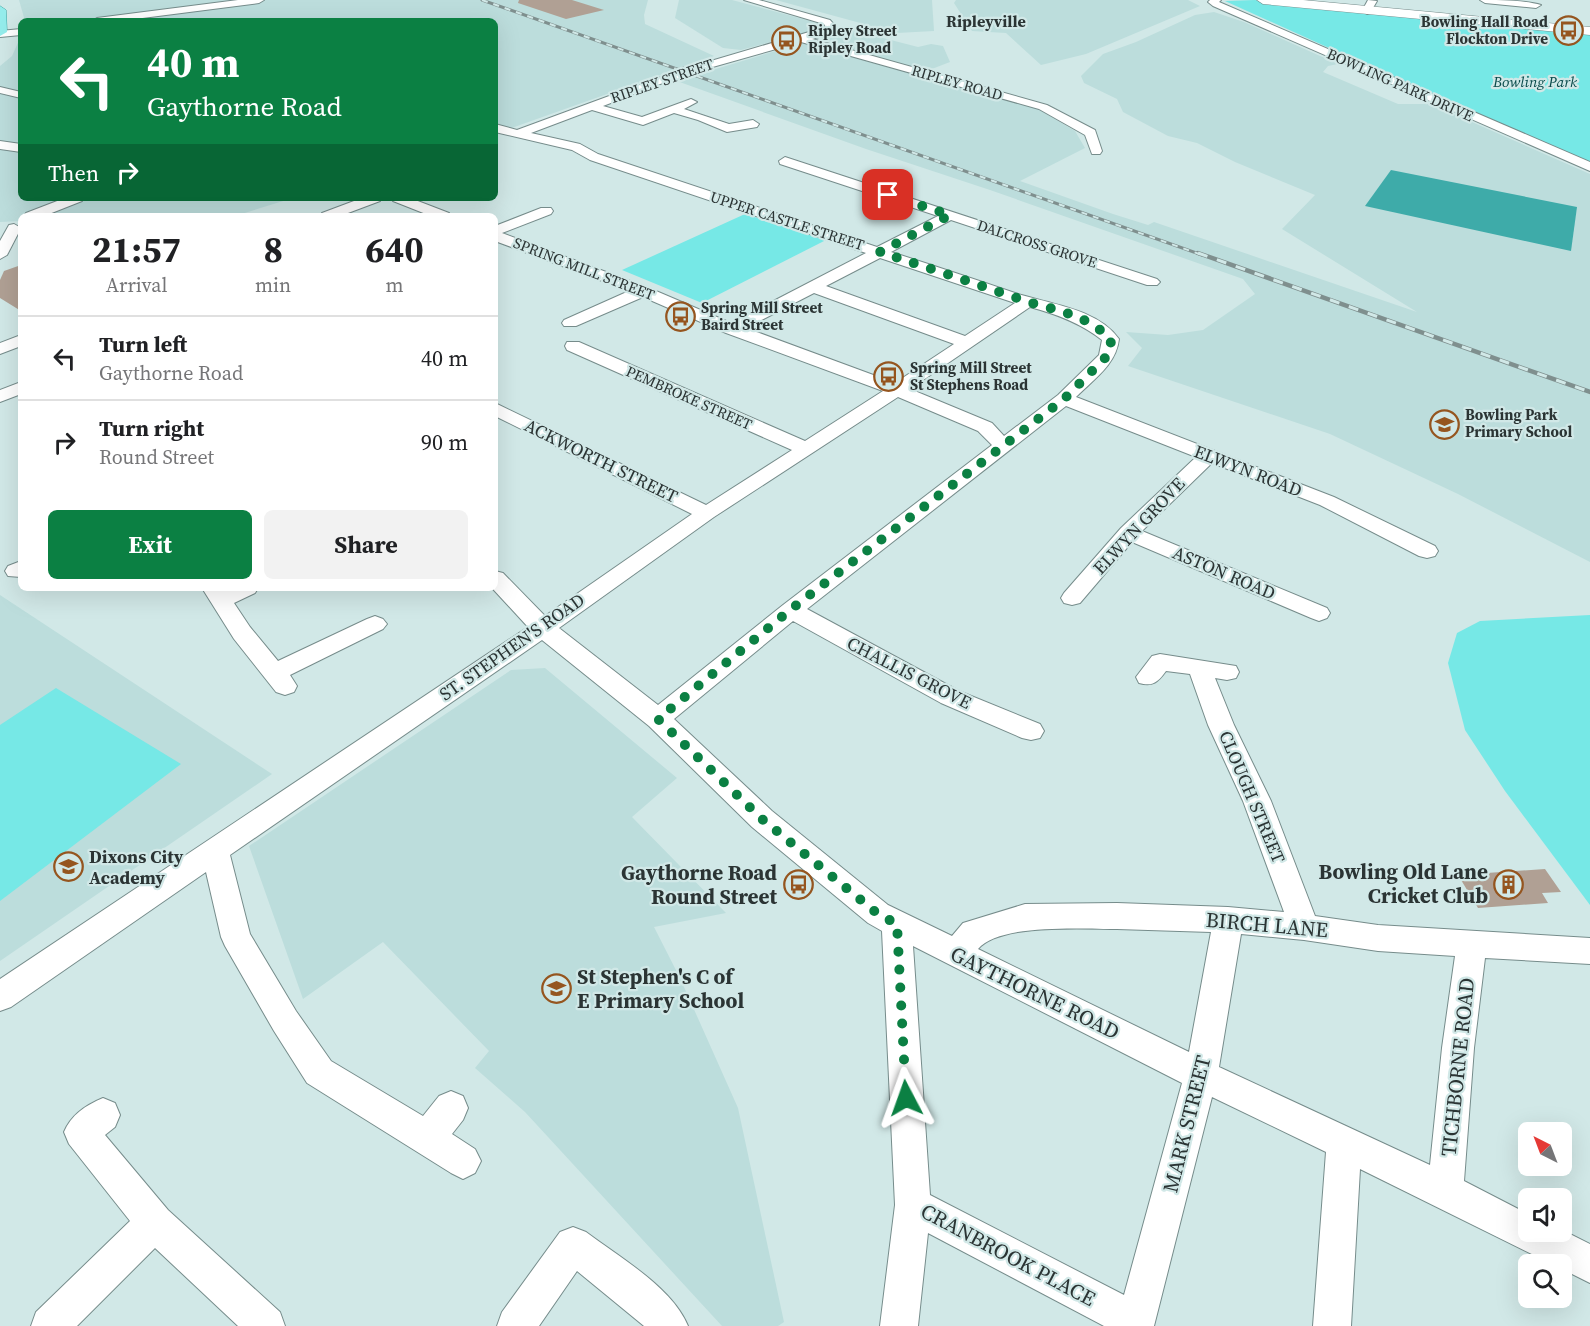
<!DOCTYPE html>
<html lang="en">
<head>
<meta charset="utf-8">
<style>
  body { margin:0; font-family:"Source Serif 4",serif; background:#f2f2f2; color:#202124; height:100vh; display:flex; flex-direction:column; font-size:22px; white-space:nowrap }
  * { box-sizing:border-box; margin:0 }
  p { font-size:20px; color:#757577 }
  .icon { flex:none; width:33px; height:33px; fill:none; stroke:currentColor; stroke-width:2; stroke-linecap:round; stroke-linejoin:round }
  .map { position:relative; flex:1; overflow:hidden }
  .panel { position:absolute; left:18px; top:213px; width:480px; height:378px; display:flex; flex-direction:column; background:#fff; border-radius:9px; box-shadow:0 6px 24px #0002 }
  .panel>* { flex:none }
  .banner { position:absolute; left:18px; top:18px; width:480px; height:183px; border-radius:9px; box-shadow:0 6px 24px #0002; background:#0b8043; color:#fff; overflow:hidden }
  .needle { width:39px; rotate:318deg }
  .controls { position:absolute; left:1518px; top:1122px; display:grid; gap:12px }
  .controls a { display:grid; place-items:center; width:54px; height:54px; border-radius:9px; background:#fff; box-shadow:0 6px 24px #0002; font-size:30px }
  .pin { position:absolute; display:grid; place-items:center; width:51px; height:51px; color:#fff; margin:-26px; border-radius:12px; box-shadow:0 3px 9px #0006 }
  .me { position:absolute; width:66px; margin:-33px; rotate:356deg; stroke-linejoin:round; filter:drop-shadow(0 0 4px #0008) }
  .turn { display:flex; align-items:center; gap:21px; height:126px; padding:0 30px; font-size:27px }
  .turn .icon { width:78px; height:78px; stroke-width:2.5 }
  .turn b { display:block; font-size:42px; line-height:51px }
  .then { display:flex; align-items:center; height:57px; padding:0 30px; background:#0003; gap:12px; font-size:22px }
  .eta { display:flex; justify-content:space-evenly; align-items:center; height:102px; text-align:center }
  .eta b { font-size:36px; font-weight:700; line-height:42px }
  .cta { display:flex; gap:12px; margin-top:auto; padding:12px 30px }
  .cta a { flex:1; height:69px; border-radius:9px; background:#0b8043; color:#fff; font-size:24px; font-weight:700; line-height:69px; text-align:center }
  .cta a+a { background:#f2f2f2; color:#202124 }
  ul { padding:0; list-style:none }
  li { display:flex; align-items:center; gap:18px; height:84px; padding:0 30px; border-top:2px solid #e0e0e0 }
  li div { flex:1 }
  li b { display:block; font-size:22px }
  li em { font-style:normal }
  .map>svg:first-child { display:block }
</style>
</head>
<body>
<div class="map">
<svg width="1590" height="1326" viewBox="0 0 1590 1326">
  <rect width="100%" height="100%" fill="#d1e8e7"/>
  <!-- built -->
  <g fill="#bcdddc">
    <path d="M 19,0 L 648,0 L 644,15 L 645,24 L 714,56 L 495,134 L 495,21 L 25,21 Z"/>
    <path d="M 679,0 L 732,0 L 818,23 L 818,29 L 741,50 L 723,48 L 675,18 Z"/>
    <path d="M 776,0 L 932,0 L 934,31 L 897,33 Z"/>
    <path d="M 956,0 L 1188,0 L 1200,6 L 1086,54 L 1041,65 L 1006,33 L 972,31 L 954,3 Z"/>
    <path d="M 1214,12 L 1244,22 L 1338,64 L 1328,66 L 1323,72 L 1398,104 L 1431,104 L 1590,174 L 1590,562 L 1458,494 L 1330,434 L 1128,366 L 1142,348 L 1126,332 L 1168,335 L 1203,330 L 1255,294 L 1243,279 L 990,190 L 866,149 L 674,80 L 681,76 L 704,69 L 709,71 L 802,43 L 1038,109 L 1075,131 L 1085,148 L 1020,181 L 1113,214 L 1148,225 L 1154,222 L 1417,312 L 1282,229 L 1315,195 L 1235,162 L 1197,143 L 1168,136 L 1123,112 L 1117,99 L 1084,83 L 1081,76 L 1103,54 L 1136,42 L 1195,15 Z"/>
    <path d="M 852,30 L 918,47 L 931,44 L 943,46 L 950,62 L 924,72 L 822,39 Z"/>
    <path d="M 21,36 L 21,198 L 293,198 L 235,216 L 134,216 L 122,213 L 21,216 L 21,221 L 0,222 L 0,66 L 12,56 Z"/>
    <path d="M 0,595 L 272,774 L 0,961 Z"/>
    <path d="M 545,668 L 677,778 L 632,817 L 726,913 L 654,927 L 680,978 L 738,1108 L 784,1322 L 778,1326 L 722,1326 L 525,1112 L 475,1068 L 489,1051 L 383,942 L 303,999 L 249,846 L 511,670 Z"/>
  </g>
  <!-- green -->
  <g fill="#76e8e6">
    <path d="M 1255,0 L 1590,34 L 1590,166 L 1225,1 Z"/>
    <path d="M 745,214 L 826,240 L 702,303 L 622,270 Z"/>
    <path d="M 1590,615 L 1590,905 L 1505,791 L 1465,730 L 1448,663 L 1457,633 L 1480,621 Z"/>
    <path d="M 56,688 L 181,764 L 0,901 L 0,725 Z"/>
  </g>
  <!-- water -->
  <path fill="#3eaba9" d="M 1391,170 L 1577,207 L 1571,251 L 1365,206 Z"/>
  <!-- building -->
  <g fill="#b0a094">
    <path d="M 519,0 L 572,0 L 604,10 L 566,19 L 518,3 Z"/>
    <path d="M 21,265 L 21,311 L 0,298 L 0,280 L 4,271 Z"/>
    <path d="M 1545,869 L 1561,892 L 1542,893 L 1548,903 L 1478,908 L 1458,875 Z"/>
  </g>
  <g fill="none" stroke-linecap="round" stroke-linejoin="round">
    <defs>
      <g id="street">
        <path d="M 238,0 L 264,0 L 259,3 L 119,21 L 92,21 L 97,18 Z"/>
        <path d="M 744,0 L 759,0 L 830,20 L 837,28 L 830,34 L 812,39 L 1047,105 L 1095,130 L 1102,151 L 1100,154 L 1092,154 L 1085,135 L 1039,109 L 801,42 L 702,70 L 694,70 L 694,66 L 826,27 L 824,24 Z"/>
        <path d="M 1210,0 L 1221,0 L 1219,2 L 1590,162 L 1590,171 L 1213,6 L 1208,2 Z"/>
        <path d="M 1368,0 L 1377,1 L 1370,13 L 1367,14 L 1362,11 Z"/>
        <path d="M 1480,0 C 1498,0 1526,0 1541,5 L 1536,8 L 1485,3 Z"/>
        <path d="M 21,29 L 21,35 L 0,37 L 0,31 Z"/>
        <path d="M 677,71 L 682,74 L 681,76 L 603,106 L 642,117 L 691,99 L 697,102 L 684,109 L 729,124 L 753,120 L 759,124 L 757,127 L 727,132 L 698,120 L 674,113 L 643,125 L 592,110 L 531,133 L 580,144 L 598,154 L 877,247 L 938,216 L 780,164 L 779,161 L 785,157 L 1157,279 L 1160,282 L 1157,285 L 1147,285 L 951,220 L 891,252 C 932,265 974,279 1015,293 C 1048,304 1097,308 1119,339 C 1116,365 1094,379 1076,397 L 1334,497 L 1435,546 L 1438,551 L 1435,556 L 1427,558 L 1419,556 L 1320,505 L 1212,463 L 1142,531 L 1327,608 L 1330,613 L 1327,618 L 1319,621 L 1311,618 L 1132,542 L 1080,603 L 1072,605 L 1064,603 L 1061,598 L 1064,593 L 1121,528 L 1196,457 L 1066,406 L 807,609 L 959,691 L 1040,724 L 1044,731 L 1040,738 L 1031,740 L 1022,738 L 941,703 L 793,621 L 674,719 L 772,811 L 888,905 L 952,936 L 963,923 L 1025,904 L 1117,903 L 1228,907 L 1284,912 L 1243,801 L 1208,725 L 1190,674 L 1166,671 C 1158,682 1153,687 1139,683 L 1136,677 L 1152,656 L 1160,654 L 1236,666 L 1239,672 L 1236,678 L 1227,680 L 1215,678 L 1234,725 L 1271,801 L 1315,916 L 1378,925 L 1590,938 L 1590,964 L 1485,958 L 1474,1048 L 1464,1181 L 1528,1214 L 1528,1232 L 1562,1230 L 1590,1244 L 1590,1283 L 1562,1269 L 1562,1264 L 1552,1264 L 1360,1169 L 1351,1326 L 1313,1326 L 1326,1152 L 1212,1097 L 1154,1326 L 1104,1326 L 928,1233 L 918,1326 L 880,1326 L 895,1205 L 882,931 L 868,923 L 752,827 L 649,726 L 542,640 L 230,855 L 250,934 L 296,1011 L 331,1061 L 423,1116 L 439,1096 L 451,1091 L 463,1096 L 468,1108 L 463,1120 L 452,1134 L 475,1149 L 481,1161 L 475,1173 L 463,1179 L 451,1173 L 307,1083 L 274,1031 L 225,946 L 221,937 L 206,872 L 11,1007 L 0,1011 L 0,979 L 528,627 L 492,588 L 495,588 L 495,571 L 503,573 L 545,616 L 692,514 L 495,416 L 495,403 L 706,505 L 792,450 L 567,350 L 565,346 L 567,342 L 579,342 L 805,441 L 883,391 L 726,333 L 643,297 L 576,326 L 564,326 L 562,323 L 564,320 L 629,291 L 495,241 L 495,226 L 541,208 L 551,208 L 553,211 L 551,214 L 502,233 L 649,288 L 731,323 L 866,253 L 590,160 L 572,150 L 495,132 L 495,124 L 517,130 ZM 880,258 L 1015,303 L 965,336 L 826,286 ZM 814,293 L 954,344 L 895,383 L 746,328 ZM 1030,307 C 1056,314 1081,323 1102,340 L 1099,355 L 1058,395 L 1004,436 L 992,423 L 910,389 ZM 898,397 L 978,431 L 992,445 L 783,605 L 658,705 L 559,628 L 714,517 ZM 1117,929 L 1211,932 L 1189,1052 L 978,949 C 1000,923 1084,929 1117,929 ZM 1241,934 L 1304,940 L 1378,951 L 1455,956 L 1442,1048 L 1430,1165 L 1219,1067 ZM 913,946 L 1182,1083 L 1124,1295 L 930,1195 Z"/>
        <path d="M 0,87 L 21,92 L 21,98 L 0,93 Z"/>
        <path d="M 0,141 L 21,144 L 21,152 L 0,149 Z"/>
        <path d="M 65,198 L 84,198 L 82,201 L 44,216 L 24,216 L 26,213 Z"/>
        <path d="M 362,198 L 382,198 L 380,201 L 340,216 L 320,216 L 322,213 Z"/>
        <path d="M 391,198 L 410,198 L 449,213 L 451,216 L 431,216 L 393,201 Z"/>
        <path d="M 14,224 L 21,228 L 7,255 L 0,259 L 0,241 L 9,225 Z"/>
        <path d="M 21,335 L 21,346 L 0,354 L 0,343 Z"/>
        <path d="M 21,382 L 21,394 L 0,402 L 0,390 Z"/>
        <path d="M 21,561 L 21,577 L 8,576 L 5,571 L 8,566 Z"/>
        <path d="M 202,588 L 258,588 L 255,593 L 234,603 L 250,627 L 278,661 L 367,619 L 375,616 L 383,619 L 387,624 L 383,629 L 290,675 L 297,686 L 294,692 L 285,695 L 276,692 L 234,639 Z"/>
        <path d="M 103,1098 L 115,1103 L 120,1115 L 115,1127 L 105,1135 L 168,1210 L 280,1312 L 285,1326 L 238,1326 L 155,1248 L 77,1326 L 31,1326 L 36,1312 L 130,1221 L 69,1144 L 64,1132 C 71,1115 86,1105 103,1098 Z"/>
        <path d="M 573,1227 L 586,1232 C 619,1257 672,1287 688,1326 L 644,1326 L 577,1271 L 539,1326 L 497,1326 L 502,1312 L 560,1232 Z"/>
      </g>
      <path id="secondary" d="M 1257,0 L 1303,0 L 1590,27 L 1590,35 L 1263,4 Z"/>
      <path id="primary" d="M 0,6 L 6,10 L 7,32 L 0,36 Z"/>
    </defs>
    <!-- street casing -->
    <use href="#street" stroke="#768c8b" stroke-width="2"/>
    <!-- secondary casing -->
    <use href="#secondary" stroke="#768c8b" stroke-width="1"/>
    <!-- primary casing -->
    <use href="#primary" stroke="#41a4a2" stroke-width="1"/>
    <!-- street -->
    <use href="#street" fill="#fff" fill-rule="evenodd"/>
    <!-- secondary -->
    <use href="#secondary" fill="#fff" fill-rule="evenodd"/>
    <!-- primary -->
    <use href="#primary" fill="#94eceb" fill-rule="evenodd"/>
    <defs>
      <path id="rail-far1" d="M 482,0 L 1202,255"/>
      <path id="rail" d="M 1198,253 L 1590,392"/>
    </defs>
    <!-- rail-far1 casing -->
    <use href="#rail-far1" stroke="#7f8f8e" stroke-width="3"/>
    <!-- rail casing -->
    <use href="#rail" stroke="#7f8f8e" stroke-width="4.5"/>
    <!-- rail-far1 -->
    <use href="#rail-far1" stroke="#d1e8e7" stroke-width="2" stroke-dasharray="6" stroke-linecap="butt"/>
    <!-- rail -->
    <use href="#rail" stroke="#d1e8e7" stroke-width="3" stroke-dasharray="10" stroke-linecap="butt"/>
    <defs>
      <path id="street-bridge" d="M 677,74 L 698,68"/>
    </defs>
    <!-- street-bridge casing -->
    <use href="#street-bridge" stroke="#768c8b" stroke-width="11" stroke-linecap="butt"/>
    <!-- street-bridge -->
    <use href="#street-bridge" stroke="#fff" stroke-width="10"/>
  </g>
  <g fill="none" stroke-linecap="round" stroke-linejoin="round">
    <!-- route -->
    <path stroke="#0b8043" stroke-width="10" stroke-dasharray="0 18" d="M 888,195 L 950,215 L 880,252 C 926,267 973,283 1020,299 C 1056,312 1081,311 1111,339 L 1110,353 L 1064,399 L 790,610 L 658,719 L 762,819 L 878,914 L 897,924 L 906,1098"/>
  </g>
  <!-- icons -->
  <defs>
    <symbol id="bus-ring" viewBox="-11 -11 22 22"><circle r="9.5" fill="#d1e8e7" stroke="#95551f" stroke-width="1.5"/><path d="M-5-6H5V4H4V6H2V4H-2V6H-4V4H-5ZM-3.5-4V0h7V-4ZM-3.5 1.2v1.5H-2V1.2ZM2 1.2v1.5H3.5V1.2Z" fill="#95551f"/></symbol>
    <symbol id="school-ring" viewBox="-11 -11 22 22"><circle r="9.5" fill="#d1e8e7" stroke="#95551f" stroke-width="1.5"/><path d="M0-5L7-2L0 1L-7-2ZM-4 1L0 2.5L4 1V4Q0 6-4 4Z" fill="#95551f"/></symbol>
    <symbol id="building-ring" viewBox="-11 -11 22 22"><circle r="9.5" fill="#d1e8e7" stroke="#95551f" stroke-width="1.5"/><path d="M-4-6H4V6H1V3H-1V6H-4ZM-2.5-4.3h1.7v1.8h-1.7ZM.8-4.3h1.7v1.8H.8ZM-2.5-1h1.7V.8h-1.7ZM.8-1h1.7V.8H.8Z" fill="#95551f"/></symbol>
  </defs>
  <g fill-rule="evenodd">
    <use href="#bus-ring" x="1552" y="14" width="33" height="33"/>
    <use href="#bus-ring" x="770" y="24" width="33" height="33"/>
    <use href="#bus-ring" x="664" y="300" width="33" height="33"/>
    <use href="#bus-ring" x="872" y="360" width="33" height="33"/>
    <use href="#school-ring" x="1428" y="408" width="33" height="33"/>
    <use href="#school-ring" x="52" y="850" width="33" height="33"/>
    <use href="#building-ring" x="1492" y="868" width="33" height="33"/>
    <use href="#bus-ring" x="782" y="868" width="33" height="33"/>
    <use href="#school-ring" x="540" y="972" width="33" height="33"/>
  </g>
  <g text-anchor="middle" stroke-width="4.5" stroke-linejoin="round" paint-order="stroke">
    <!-- far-poi labels -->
    <g font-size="15" font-weight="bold" fill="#2b3434" stroke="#d1e8e7" text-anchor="start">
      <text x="1548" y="27" text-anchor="end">Bowling Hall Road<tspan x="1548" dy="17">Flockton Drive</tspan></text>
      <text x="808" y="36">Ripley Street<tspan x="808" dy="17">Ripley Road</tspan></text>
      <text x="701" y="313">Spring Mill Street<tspan x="701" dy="17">Baird Street</tspan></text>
      <text x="910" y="373">Spring Mill Street<tspan x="910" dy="17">St Stephens Road</tspan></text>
      <text x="1465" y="420">Bowling Park<tspan x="1465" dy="17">Primary School</tspan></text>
    </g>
    <!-- far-street labels -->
    <g font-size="15" fill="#2b3434" stroke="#d1e8e7">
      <text transform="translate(662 81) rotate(-19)" y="5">RIPLEY STREET</text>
      <text transform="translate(957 83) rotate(16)" y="5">RIPLEY ROAD</text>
      <text transform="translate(1400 85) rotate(24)" y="5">BOWLING PARK DRIVE</text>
      <text transform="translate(787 221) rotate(18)" y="5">UPPER CASTLE STREET</text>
      <text transform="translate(1037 244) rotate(18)" y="5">DALCROSS GROVE</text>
      <text transform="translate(584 269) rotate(21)" y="5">SPRING MILL STREET</text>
      <text transform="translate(689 398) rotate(24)" y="5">PEMBROKE STREET</text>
    </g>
    <!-- far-park labels -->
    <g font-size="15" font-style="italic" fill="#084a4a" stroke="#d1e8e7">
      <text x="1535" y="87">Bowling Park</text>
    </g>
    <!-- far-neighbourhood labels -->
    <g font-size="16" font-weight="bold" fill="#2b3434" stroke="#d1e8e7">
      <text x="986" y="27">Ripleyville</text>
    </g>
    <!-- street labels -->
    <g font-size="18" fill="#2b3434" stroke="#d1e8e7">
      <text transform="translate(601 461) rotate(26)" y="6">ACKWORTH STREET</text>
      <text transform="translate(1248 471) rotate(21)" y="6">ELWYN ROAD</text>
      <text transform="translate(1139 526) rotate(-47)" y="6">ELWYN GROVE</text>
      <text transform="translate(1224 573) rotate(23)" y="6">ASTON ROAD</text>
      <text transform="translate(512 647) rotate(-35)" y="6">ST. STEPHEN'S ROAD</text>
      <text transform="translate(909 673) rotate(27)" y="6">CHALLIS GROVE</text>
      <text transform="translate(1252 797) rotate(67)" y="6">CLOUGH STREET</text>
    </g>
    <!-- poi labels -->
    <g font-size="18" font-weight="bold" fill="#2b3434" stroke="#d1e8e7" text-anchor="start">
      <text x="89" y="863">Dixons City<tspan x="89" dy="21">Academy</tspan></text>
    </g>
    <!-- near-poi labels -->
    <g font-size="21" font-weight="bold" fill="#2b3434" stroke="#d1e8e7" text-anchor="end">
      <text x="1488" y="879">Bowling Old Lane<tspan x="1488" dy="24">Cricket Club</tspan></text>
      <text x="777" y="880">Gaythorne Road<tspan x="777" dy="24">Round Street</tspan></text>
      <text x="577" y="984" text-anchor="start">St Stephen's C of<tspan x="577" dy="24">E Primary School</tspan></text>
    </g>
    <!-- near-street labels -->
    <g font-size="21" fill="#2b3434" stroke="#d1e8e7">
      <text transform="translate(1267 925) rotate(5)" y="7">BIRCH LANE</text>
      <text transform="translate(1035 993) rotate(26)" y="7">GAYTHORNE ROAD</text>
      <text transform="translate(1458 1067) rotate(-84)" y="7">TICHBORNE ROAD</text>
      <text transform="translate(1187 1124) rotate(-76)" y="7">MARK STREET</text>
      <text transform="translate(1008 1255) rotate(28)" y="7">CRANBROOK PLACE</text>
    </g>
  </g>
</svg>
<div class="controls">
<a><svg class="needle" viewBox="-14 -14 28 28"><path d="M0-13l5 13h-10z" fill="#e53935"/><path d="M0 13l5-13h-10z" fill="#757577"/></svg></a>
<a><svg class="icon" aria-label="sound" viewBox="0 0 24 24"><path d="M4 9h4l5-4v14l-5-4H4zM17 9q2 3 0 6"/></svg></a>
<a><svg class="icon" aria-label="search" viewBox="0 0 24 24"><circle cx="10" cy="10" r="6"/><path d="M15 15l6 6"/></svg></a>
</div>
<div class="pin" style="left:888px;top:195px;background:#d93025"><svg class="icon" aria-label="arrive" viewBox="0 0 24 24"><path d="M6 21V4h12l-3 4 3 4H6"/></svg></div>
<svg class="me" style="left:906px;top:1098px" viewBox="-20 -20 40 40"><path d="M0-17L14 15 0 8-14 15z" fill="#0b8043" stroke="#fff" stroke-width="4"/></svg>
<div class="banner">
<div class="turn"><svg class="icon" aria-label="left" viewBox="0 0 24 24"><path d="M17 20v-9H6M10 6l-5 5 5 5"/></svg><div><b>40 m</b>Gaythorne Road</div></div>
<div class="then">Then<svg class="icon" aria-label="right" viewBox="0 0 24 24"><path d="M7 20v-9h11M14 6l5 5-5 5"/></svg></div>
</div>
<section class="panel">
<div class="eta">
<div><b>21:57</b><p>Arrival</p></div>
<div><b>8</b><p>min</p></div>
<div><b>640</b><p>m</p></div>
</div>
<ul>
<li><svg class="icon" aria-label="left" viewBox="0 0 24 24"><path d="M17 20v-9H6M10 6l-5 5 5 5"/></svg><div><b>Turn left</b><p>Gaythorne Road</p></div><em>40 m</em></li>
<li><svg class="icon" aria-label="right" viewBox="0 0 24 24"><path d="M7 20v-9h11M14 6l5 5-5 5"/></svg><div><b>Turn right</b><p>Round Street</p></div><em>90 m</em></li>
</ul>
<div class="cta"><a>Exit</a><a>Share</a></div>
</section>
</div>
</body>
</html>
